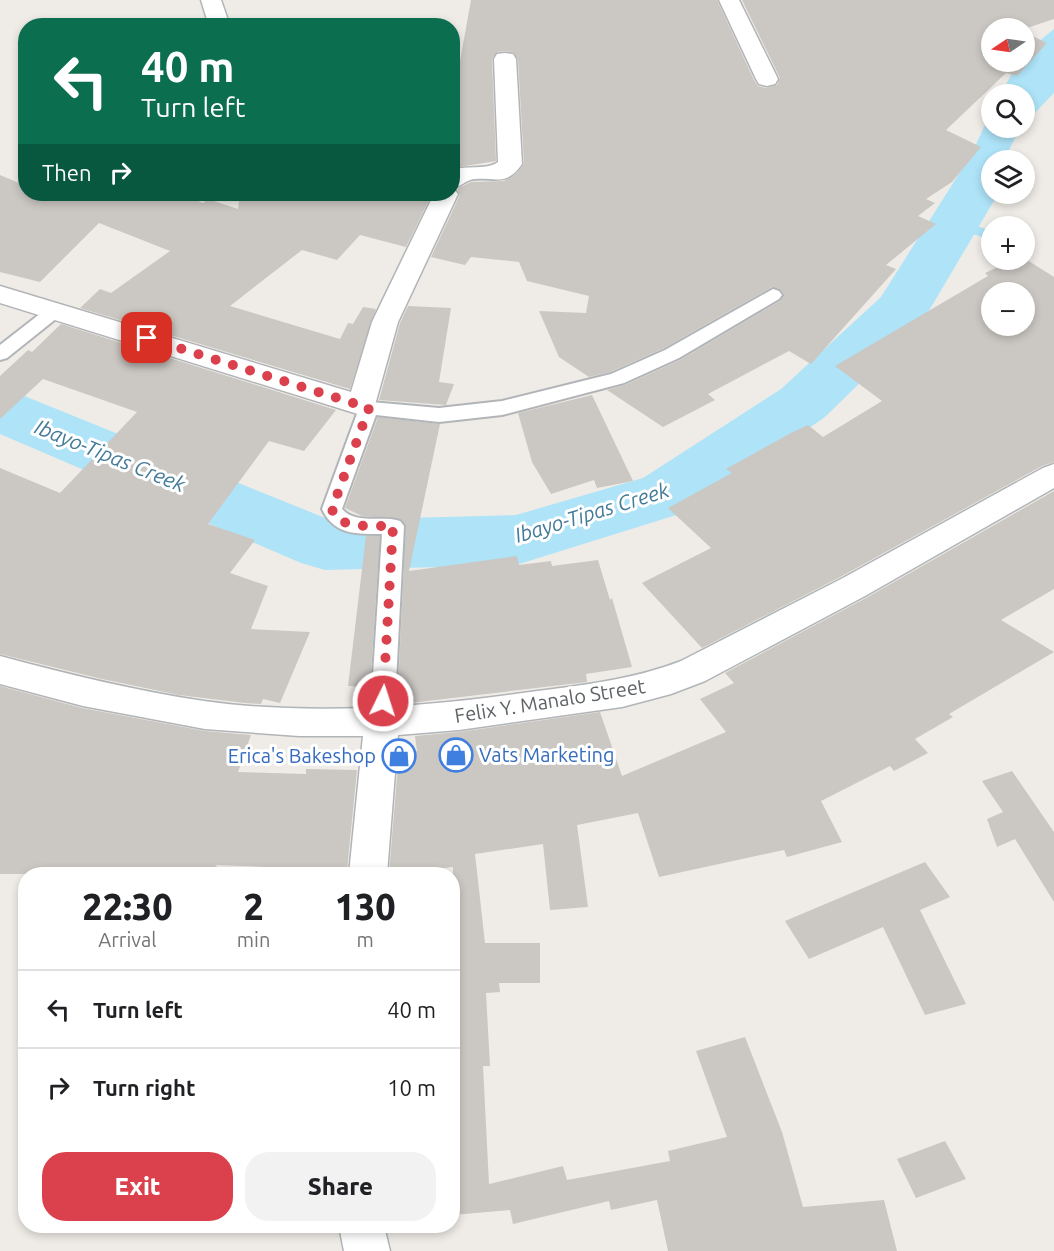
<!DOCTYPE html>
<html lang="en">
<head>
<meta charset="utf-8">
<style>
  body { margin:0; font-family:Ubuntu,sans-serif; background:#f2f2f2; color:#202124; height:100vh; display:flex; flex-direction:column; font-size:22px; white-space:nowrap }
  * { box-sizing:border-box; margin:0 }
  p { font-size:20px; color:#757577 }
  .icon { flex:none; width:33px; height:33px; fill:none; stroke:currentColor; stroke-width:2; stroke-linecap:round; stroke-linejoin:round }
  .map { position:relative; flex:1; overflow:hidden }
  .drawer { position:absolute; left:18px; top:867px; width:442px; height:366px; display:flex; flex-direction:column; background:#fff; border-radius:24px; box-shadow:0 3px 9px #0003 }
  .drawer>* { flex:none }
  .guide { position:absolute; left:18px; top:18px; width:442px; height:183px; border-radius:24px; box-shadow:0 3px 9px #0003; background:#0b6e4f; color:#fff; overflow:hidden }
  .needle { width:39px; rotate:257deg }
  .fabs { position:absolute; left:981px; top:18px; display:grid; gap:12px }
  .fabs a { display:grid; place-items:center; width:54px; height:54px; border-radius:50%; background:#fff; box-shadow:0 3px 9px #0003; font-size:30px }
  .pin { position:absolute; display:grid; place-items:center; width:51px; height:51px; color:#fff; margin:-26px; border-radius:12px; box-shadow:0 3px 9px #0006 }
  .me { position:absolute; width:66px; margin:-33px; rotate:4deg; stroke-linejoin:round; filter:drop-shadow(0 0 4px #0008) }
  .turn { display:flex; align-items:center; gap:21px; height:126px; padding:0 24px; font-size:27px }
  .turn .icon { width:78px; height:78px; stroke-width:2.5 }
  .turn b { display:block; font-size:42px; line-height:51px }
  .then { display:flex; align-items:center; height:57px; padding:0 24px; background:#0003; gap:12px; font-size:22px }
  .eta { display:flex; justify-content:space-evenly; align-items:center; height:102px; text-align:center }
  .eta b { font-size:36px; font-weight:800; line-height:42px }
  .action { display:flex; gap:12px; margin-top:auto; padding:12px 24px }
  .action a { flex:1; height:69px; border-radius:24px; background:#db414d; color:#fff; font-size:24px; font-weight:800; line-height:69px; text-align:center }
  .action a+a { background:#f2f2f2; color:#202124 }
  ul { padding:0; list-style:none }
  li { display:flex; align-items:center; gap:18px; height:78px; padding:0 24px; border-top:2px solid #e0e0e0 }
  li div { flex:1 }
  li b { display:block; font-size:22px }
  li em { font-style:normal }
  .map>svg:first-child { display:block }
</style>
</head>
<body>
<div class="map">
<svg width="1054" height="1251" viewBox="0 0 1054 1251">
  <rect width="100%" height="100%" fill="#efece7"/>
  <!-- water -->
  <g fill="#aee3f8">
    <path d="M 1054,29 L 1054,93 L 1025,123 L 1024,94 L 1001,94 L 1018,62 L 1024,62 L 1025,53 Z"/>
    <path d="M 991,111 L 992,128 L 1020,128 L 1004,160 L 992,160 L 991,191 L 977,226 L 991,231 L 991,240 L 967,232 L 921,292 L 898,283 L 944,216 Z"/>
  </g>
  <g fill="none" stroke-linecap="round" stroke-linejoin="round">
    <!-- river -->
    <path fill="#aee3f8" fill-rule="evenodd" d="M 992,146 L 1010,150 L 1017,160 L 992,160 L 992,194 L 998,194 L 930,309 L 922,322 L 825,417 L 689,511 L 516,565 L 325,570 L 301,563 L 0,434 L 0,389 L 22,395 L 330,520 L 516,515 L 643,478 L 781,389 L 881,297 L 974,150 Z"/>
  </g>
  <!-- building -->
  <g fill="#cbc7c3" fill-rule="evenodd">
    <path d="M 471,0 L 717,0 L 754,80 L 758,86 L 766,88 L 777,85 L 780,78 L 742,0 L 1054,0 L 1054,19 L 1024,29 L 992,28 L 992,62 L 1024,62 L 1024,32 L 1047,43 L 1017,76 L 1006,73 L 946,130 L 981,147 L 952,182 L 926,199 L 935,203 L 918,216 L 936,224 L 886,265 L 896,269 L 811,364 L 789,351 L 708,394 L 715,400 L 663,427 L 607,390 L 625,385 L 680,360 L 780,301 L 784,294 L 780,289 L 772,287 L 664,348 L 610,372 L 589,377 L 559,357 L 539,311 L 586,313 L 589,296 L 527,281 L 519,262 L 471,257 L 465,265 L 431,257 L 460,195 L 457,189 L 471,182 L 504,181 L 517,173 L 524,164 L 518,59 L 513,52 L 505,51 L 497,52 L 492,59 L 496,161 L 453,168 L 453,100 Z"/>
    <path d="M 0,175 L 26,186 L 26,194 L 180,194 L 203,203 L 208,199 L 238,209 L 240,194 L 432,194 L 406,247 L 360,235 L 337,260 L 302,250 L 230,306 L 340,339 L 348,323 L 353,324 L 363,307 L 376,309 L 350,389 L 80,308 L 100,289 L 111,293 L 170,251 L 99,223 L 40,282 L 0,272 Z"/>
    <path d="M 1024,258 L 1054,277 L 1054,462 L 1042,466 L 842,576 L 702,648 L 642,583 L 711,548 L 668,508 L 732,473 L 726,469 L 791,433 L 808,425 L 823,437 L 882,401 L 835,366 L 988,276 L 985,273 L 1013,260 ZM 992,292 L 1024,292 L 1024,326 L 992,326 Z"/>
    <path d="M 408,306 L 451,308 L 439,382 L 454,384 L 446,405 L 379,400 L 400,323 Z"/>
    <path d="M 61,324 L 336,410 L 304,451 L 269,441 L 208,524 L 255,540 L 230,573 L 268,586 L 251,629 L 310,632 L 280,703 L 263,699 L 261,704 L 245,703 L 179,695 L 102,679 L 0,654 L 0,468 L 60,493 L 137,412 L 43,379 L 0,419 L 0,376 L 28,350 L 32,352 Z"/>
    <path d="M 592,395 L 633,481 L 597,488 L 594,480 L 551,494 L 532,462 L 518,413 Z"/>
    <path d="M 378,417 L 440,424 L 409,571 L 517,556 L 519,565 L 551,561 L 552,566 L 598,560 L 610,600 L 612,598 L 632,667 L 586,674 L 587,682 L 410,703 L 408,687 L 398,687 L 406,525 L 400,519 L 362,516 L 345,508 Z"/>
    <path d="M 1054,491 L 1054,589 L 1001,620 L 1054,652 L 949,714 L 953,717 L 915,739 L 928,753 L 894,771 L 890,766 L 821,801 L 842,842 L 787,857 L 784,850 L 659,877 L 638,813 L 577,825 L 588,907 L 550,910 L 543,844 L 475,854 L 485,943 L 540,943 L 540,983 L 499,983 L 500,992 L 486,993 L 490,1066 L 483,1066 L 489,1184 L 563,1166 L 567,1180 L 670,1161 L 668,1151 L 727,1137 L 696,1051 L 745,1037 L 782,1132 L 803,1207 L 884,1200 L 897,1251 L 668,1251 L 657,1200 L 611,1210 L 609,1201 L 513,1224 L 510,1210 L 453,1215 L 453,867 L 389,874 L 399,752 L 417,751 L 415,736 L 459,732 L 600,712 L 622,776 L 726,732 L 700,699 L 734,683 L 725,673 L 866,598 Z"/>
    <path d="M 366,536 L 380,536 L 370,687 L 348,686 Z"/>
    <path d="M 0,686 L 82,708 L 205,731 L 251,735 L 238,772 L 306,774 L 306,769 L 357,770 L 347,870 L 215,865 L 226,874 L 0,874 Z"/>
    <path d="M 1012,771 L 1054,832 L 1054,902 L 1015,839 L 997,847 L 987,819 L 1003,812 L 982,781 Z"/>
    <path d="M 925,862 L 950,897 L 920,910 L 966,1004 L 925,1015 L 883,927 L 809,959 L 785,921 Z"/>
    <path d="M 945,1141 L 966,1179 L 916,1198 L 897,1159 Z"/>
  </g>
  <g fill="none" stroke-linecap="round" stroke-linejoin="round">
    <defs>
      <g id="lane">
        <path d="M 773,289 L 779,291 L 782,295 L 779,299 L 679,358 L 624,383 L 502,415 L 439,422 L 376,415 L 342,509 C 356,525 382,515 400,521 L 404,526 L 394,722 L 390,729 L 382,732 L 374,729 L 370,722 L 382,534 C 356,534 334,535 322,509 L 358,411 L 351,405 L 354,400 L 361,398 L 371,402 L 439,408 L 502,401 L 611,374 L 665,350 Z"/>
        <path d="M 56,304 L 62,306 L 65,310 L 62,314 L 7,358 L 0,360 L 0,345 L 50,306 Z"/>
      </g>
      <g id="street">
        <path d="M 201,0 L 221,0 L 230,26 L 209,26 Z"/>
        <path d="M 719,0 L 739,0 L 778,79 L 775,84 L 767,86 L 759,84 L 756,79 Z"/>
        <path d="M 505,53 L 513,54 L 516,59 L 522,164 C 505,189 491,175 470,180 C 464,182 460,187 453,188 L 453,170 C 467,165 488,170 498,162 L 494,59 L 497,54 Z"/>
        <path d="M 453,188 L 458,194 L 398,322 L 375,405 L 371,412 L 361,415 L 0,303 L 0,286 L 351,392 L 372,322 L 434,194 L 453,194 Z"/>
      </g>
      <g id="secondary">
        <path d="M 1054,464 L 1054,488 L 865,596 L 705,681 L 671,694 L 622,707 L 459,730 L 398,735 L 387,874 L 349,874 L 363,736 L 299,736 L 205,729 L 83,706 L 0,684 L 0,656 C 67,674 135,691 204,701 C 312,716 423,707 530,692 C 582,685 632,680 681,661 L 843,578 L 1043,468 Z"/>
        <path d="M 339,1226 L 384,1226 L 390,1251 L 344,1251 Z"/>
      </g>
    </defs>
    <!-- lane casing -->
    <use href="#lane" stroke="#b2b5b8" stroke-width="4"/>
    <!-- street casing -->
    <use href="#street" stroke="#b2b5b8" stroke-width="3"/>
    <!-- secondary casing -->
    <use href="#secondary" stroke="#b1b5b8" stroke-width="3"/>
    <!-- lane -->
    <use href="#lane" fill="#fff" fill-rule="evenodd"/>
    <!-- street -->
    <use href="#street" fill="#fff" fill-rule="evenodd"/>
    <!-- secondary -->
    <use href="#secondary" fill="#fff" fill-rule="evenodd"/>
  </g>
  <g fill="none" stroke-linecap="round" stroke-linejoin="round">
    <!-- route -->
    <path stroke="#db414d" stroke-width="10" stroke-dasharray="0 18" d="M 147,338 L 369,408 L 332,509 C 338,531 374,525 393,526 L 383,701"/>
  </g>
  <!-- icons -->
  <defs>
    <symbol id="shop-ring" viewBox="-11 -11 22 22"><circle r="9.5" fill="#fff" stroke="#3f7fe0" stroke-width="1.5"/><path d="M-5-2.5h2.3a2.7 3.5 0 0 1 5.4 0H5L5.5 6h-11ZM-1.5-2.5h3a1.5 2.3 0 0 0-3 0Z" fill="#3f7fe0"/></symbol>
  </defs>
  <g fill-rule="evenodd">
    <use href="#shop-ring" x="437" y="736" width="38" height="38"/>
    <use href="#shop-ring" x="380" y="737" width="38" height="38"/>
  </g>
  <g text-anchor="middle" stroke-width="6" stroke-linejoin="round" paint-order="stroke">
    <!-- street labels -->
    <g font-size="20" fill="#5e6366" stroke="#fff">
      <text transform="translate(550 701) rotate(-9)" y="7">Felix Y. Manalo Street</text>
    </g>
    <!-- shop labels -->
    <g font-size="20" fill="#366cbe" stroke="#fff" text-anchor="start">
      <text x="479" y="762">Vats Marketing</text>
      <text x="376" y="763" text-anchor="end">Erica's Bakeshop</text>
    </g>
    <!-- water labels -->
    <g font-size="21" font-style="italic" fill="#447b98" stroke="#fff">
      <text transform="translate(110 456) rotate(22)" y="7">Ibayo-Tipas Creek</text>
      <text transform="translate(592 513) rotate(-17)" y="7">Ibayo-Tipas Creek</text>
    </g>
  </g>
</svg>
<div class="fabs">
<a><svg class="needle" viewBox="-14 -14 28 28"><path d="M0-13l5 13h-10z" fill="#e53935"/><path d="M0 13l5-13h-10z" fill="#757577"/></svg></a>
<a><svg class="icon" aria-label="search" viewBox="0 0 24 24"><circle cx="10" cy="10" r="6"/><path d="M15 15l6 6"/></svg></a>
<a><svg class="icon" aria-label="layers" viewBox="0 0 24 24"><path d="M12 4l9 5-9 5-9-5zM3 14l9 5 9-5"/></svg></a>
<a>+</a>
<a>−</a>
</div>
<div class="pin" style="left:147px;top:338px;background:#d93025"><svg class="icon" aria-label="arrive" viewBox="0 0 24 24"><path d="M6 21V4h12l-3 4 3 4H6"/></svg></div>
<svg class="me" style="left:383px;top:701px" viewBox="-20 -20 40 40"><circle r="17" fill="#db414d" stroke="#fff" stroke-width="3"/><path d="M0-11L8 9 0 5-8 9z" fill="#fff"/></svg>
<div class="guide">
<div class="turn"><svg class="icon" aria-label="left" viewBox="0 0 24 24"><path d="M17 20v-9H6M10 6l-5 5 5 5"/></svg><div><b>40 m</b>Turn left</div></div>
<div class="then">Then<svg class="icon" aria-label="right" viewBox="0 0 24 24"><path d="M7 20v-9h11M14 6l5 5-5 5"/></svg></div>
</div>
<section class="drawer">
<div class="eta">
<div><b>22:30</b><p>Arrival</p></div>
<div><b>2</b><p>min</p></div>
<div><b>130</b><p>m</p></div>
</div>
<ul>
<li><svg class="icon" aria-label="left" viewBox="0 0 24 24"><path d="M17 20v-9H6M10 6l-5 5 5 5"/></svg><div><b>Turn left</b></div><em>40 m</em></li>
<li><svg class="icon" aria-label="right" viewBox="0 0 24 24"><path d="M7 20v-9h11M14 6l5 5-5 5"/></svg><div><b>Turn right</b></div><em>10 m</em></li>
</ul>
<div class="action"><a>Exit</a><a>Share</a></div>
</section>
</div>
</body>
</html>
